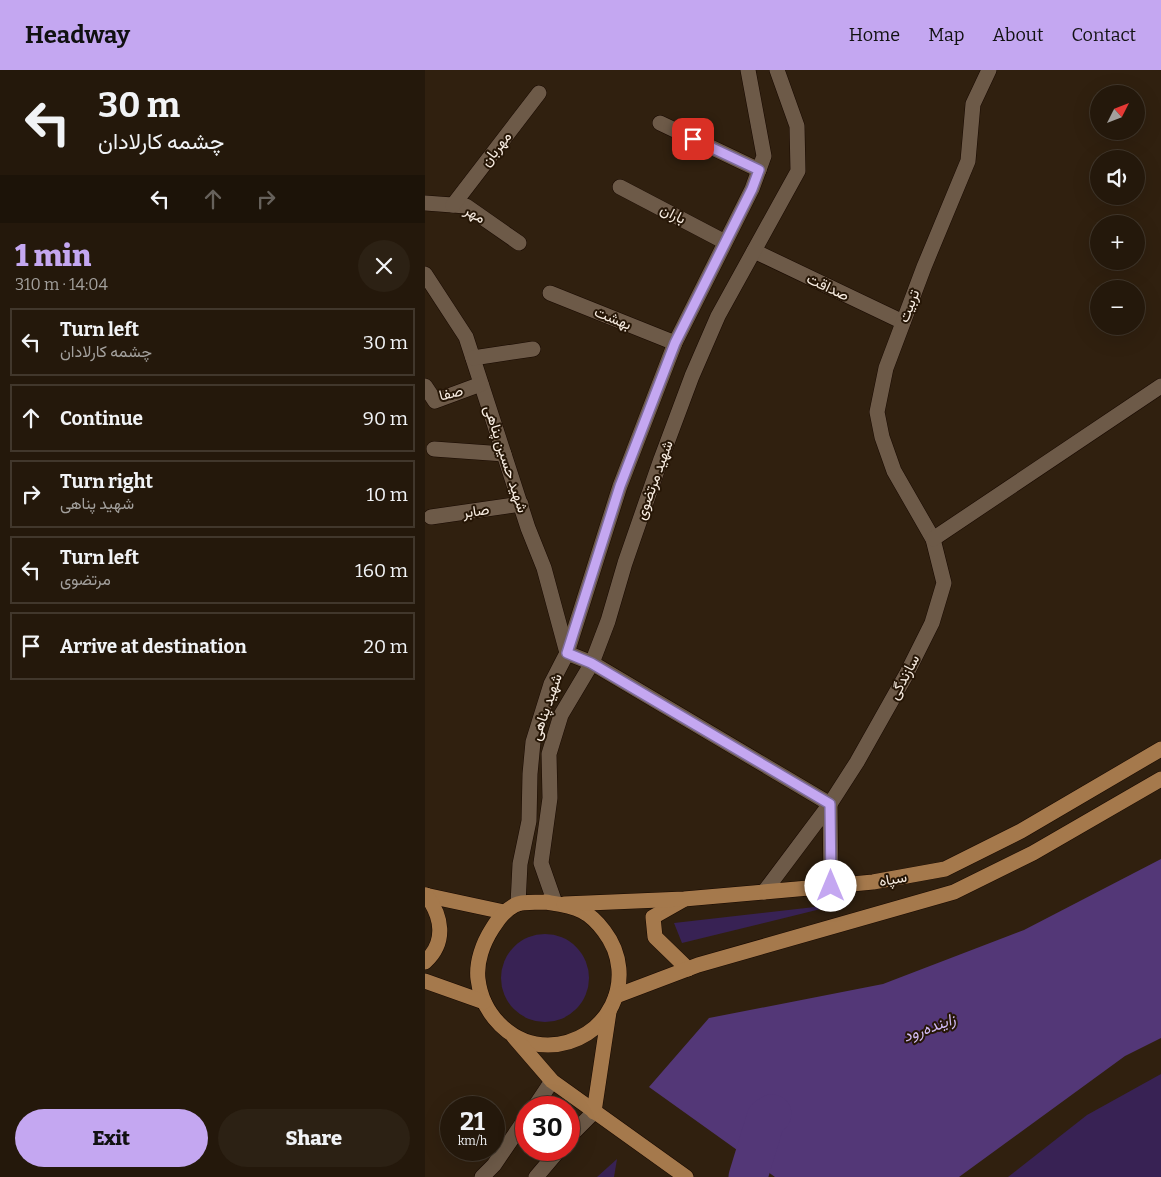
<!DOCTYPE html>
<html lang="en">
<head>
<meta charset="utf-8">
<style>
  body { margin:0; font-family:Bitter,Vazirmatn,serif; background:#2c2114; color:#f1f3f6; height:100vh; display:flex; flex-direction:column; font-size:19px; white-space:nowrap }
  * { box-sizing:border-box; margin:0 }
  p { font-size:16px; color:#a3a09d }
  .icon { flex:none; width:28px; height:28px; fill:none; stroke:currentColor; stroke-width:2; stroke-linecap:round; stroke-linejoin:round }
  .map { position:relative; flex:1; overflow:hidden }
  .sheet { display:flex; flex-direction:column; background:#24180b; width:425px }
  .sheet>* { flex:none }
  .hud { background:#24180b; color:#f1f3f6; overflow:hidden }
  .needle { width:32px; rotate:48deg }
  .buttons { position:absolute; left:665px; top:15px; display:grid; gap:10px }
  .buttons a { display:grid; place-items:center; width:55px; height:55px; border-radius:50%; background:#24180b; box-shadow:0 5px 20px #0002,0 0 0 1px #41372c; font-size:25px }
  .speed { position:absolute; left:15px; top:1026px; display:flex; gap:10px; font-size:25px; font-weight:700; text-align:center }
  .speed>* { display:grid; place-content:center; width:65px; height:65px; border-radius:50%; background:#24180b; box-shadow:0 5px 20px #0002,0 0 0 1px #41372c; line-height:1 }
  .speed small { font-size:12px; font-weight:400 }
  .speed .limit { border:8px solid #d22; background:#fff; color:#111 }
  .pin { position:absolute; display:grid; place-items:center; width:42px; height:42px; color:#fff; margin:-21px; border-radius:10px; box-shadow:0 2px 8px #0006 }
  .me { position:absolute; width:55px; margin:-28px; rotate:0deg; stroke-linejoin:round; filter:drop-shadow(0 0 4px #0008) }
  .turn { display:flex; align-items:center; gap:18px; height:105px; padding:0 15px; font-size:22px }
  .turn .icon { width:65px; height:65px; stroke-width:2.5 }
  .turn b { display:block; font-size:35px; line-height:42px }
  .lanes { display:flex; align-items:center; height:48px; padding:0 15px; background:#0003; justify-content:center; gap:25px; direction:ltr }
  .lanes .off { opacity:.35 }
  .round { display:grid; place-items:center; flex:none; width:52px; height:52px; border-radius:26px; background:#2c2114 }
  .summary { display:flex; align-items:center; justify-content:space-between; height:85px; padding:0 15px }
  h1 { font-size:30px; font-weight:800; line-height:38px; color:#c4a7f1 }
  .cta { display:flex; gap:10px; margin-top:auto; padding:10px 15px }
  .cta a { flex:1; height:58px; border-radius:30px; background:#c4a7f1; color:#111; font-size:20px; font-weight:800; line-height:58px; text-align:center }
  .cta a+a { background:#2c2114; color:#f1f3f6 }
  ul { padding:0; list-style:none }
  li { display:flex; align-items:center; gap:15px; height:68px; margin:0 10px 8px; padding:0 5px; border:2px solid #41372c; border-radius:0px }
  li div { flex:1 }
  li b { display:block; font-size:19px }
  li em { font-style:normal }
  header { display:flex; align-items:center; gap:30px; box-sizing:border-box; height:70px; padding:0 25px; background:#c4a7f1; color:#111 }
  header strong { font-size:24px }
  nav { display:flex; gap:28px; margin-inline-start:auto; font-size:18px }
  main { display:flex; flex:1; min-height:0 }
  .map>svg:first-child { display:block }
</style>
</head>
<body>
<header>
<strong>Headway</strong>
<nav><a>Home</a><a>Map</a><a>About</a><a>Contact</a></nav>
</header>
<main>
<section class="sheet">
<div class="hud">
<div class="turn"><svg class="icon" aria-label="left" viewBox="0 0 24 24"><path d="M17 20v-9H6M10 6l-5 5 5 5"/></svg><div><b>30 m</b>چشمه کارلادان</div></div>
<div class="lanes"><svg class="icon" aria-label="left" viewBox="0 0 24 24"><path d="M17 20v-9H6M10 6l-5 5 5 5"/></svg><svg class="icon off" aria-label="ahead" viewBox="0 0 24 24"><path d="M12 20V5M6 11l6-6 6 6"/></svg><svg class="icon off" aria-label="right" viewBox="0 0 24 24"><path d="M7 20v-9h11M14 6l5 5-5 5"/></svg></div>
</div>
<div class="summary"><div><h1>1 min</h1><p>310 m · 14:04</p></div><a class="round"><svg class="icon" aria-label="close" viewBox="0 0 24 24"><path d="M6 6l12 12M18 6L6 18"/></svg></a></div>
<ul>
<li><svg class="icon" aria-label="left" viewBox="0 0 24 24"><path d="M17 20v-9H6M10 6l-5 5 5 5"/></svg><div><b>Turn left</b><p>چشمه کارلادان</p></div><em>30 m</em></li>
<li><svg class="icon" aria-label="ahead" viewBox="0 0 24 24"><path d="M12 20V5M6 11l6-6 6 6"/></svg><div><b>Continue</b></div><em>90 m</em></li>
<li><svg class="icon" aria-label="right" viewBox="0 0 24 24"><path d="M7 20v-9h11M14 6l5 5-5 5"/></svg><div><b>Turn right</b><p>شهید پناهی</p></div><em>10 m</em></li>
<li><svg class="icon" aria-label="left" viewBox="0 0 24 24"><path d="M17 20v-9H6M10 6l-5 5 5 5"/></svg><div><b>Turn left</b><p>مرتضوی</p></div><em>160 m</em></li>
<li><svg class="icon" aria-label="arrive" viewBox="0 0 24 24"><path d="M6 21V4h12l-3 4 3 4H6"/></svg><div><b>Arrive at destination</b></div><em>20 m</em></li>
</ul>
<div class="cta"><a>Exit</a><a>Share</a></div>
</section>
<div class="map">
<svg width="736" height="1107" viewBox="0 0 736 1107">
  <rect width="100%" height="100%" fill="#30200f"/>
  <!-- green -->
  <g fill="#382254">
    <path d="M 416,834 L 257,873 L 249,853 Z"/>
    <circle cx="120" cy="908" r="44"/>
    <path d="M 736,1004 L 736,1107 L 583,1107 L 662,1045 Z"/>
    <path d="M 192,1089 L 189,1107 L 172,1107 Z"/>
  </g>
  <!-- water -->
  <path fill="#533777" d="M 736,789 L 736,968 L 700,986 L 534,1107 L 350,1107 L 224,1017 L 284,948 L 458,914 L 599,860 Z"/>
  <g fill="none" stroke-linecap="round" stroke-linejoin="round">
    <!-- river -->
    <path stroke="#533777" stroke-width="39" d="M 323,1107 L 341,1048 L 347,1044"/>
    <defs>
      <g id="minor">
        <path d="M 235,53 L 334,100"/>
        <path d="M 195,117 L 300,172"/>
        <path d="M 0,133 L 41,136 L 94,173"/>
        <path d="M 28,135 L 114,23"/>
        <path d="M 329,181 L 478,252"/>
        <path d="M 0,204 L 41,267 L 103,458 L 119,498 L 142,583 L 167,593 L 405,734 L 432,692 L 481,605 L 507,553 L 519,513 L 508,469 L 469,401 L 457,367 L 452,342 L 461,298 L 499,197 L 543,91 L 548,34 L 564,0"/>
        <path d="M 125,223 L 250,273"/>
        <path d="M 48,288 L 108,279"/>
        <path d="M 0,316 L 10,331 L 56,314"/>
        <path d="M 9,379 L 79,384"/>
        <path d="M 6,447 L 96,434"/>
        <path d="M 508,469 L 736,316"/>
        <path d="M 339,822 L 405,734 L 406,816"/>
        <path d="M 130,833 L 116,793 L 125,728 L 124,684 L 136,645 L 167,593 L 183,551 L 200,493 L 236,389 L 267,306 L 293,246 L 373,101 L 372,56 L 352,0"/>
        <path d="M 93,834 L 95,794 L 104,751 L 105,704 L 108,672 L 126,614 L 142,583 L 195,416 L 250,273 L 327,119 L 339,86 L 323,0"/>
        <path d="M 109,1038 L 127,1011"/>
        <path d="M 144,1067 L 169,1042"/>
        <path d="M 57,1107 L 69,1095 L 101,1048"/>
        <path d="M 111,1107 L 134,1080"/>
      </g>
      <g id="major">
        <path d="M 0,825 L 79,842"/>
        <path d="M 258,830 L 228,847 L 230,867 L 263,899"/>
        <path d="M 120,832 C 133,834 145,835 157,841 C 165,845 173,853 179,861 C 215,908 183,974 123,975 C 86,975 57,944 53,909 C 51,892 58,873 67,859 C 74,848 79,841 90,835 C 98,831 111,833 120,832 Z"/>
        <path d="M 139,834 L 259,829 L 406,816 L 448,812 L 520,799 L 596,761 L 736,679"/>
        <path d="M 0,892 C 22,872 17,846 1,825"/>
        <path d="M 0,911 L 59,932"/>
        <path d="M 191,926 L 273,895 L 529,822 L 608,783 L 736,709"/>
        <path d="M 89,967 L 127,1011 L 261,1107"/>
        <path d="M 169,1042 L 184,942"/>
      </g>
    </defs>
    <!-- minor casing -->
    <use href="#minor" stroke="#180900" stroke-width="16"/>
    <!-- major casing -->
    <use href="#major" stroke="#180900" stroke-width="16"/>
    <!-- minor -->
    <use href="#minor" stroke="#6d5a48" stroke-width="15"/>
    <!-- major -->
    <use href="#major" stroke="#a5794c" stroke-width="15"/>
  </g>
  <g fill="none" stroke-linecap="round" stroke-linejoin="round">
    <defs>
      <path id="route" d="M 268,69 L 334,100 L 327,119 L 250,273 L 195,416 L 142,583 L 166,593 L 405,734 L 406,816"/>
    </defs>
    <!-- route casing -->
    <use href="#route" stroke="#7f6d9d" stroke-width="12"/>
    <!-- route -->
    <use href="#route" stroke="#c4a7f1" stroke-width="9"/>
  </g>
  <g text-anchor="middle" stroke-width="4" stroke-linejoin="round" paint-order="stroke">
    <!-- street labels -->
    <g font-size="15" fill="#f8ede2" stroke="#261606">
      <text transform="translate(71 79) rotate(-52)" y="5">مهربان</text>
      <text transform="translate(50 144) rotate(30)" y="5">مهر</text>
      <text transform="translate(248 144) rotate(27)" y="5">باران</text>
      <text transform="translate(403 217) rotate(25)" y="5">صداقت</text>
      <text transform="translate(484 236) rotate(-69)" y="5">تربیت</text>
      <text transform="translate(188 248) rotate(22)" y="5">بهشت</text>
      <text transform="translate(26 323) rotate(-14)" y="5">صفا</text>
      <text transform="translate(81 389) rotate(72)" y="5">شهید حسین پناهی</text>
      <text transform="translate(229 410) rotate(-70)" y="5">شهيد مرتضوی</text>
      <text transform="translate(51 441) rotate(-8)" y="5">صابر</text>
      <text transform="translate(479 607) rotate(-62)" y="5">سازندگی</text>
      <text transform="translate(121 637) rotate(-71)" y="5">شهید پناهی</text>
      <text transform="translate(468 809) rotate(-10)" y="5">سپاه</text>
    </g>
    <!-- water labels -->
    <g font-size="16" font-style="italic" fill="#d0baf3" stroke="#261606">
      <text transform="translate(504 957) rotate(-20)" y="6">زاینده‌رود</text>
    </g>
  </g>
</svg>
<div class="buttons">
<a><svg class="needle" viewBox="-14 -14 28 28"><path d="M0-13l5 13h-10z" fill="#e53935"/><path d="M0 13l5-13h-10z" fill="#a3a09d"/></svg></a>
<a><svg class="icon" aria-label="sound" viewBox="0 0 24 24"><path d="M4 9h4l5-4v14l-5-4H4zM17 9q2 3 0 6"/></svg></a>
<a>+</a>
<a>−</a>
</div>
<div class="speed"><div>21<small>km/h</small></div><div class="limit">30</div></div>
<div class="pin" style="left:268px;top:69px;background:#d93025"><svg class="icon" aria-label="arrive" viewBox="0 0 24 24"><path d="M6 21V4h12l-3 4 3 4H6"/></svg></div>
<svg class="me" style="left:406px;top:816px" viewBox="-20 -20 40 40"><circle r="19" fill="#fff"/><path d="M0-13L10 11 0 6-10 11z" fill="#c4a7f1"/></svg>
</div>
</main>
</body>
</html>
